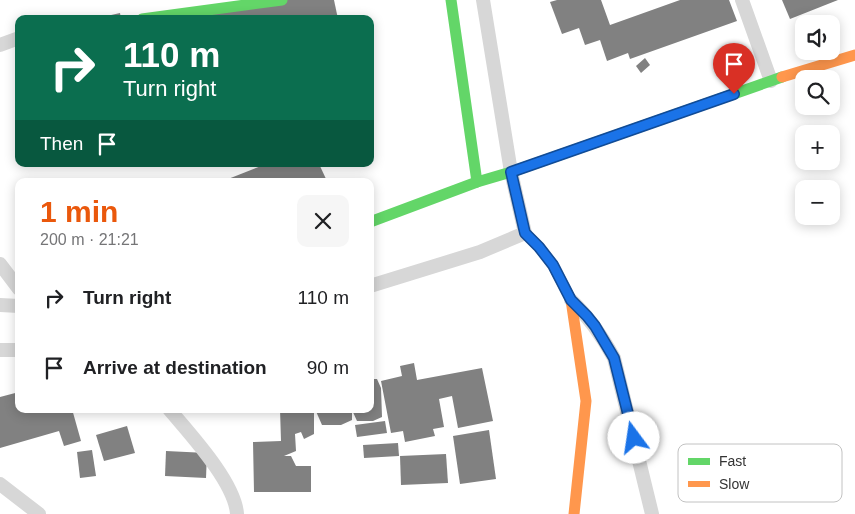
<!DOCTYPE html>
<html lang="en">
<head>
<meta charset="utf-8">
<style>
  body { margin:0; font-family:Arial,sans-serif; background:#f6f6f6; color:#202124; height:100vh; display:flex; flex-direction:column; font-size:19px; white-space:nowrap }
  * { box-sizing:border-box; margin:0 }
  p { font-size:16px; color:#757577 }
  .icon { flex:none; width:28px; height:28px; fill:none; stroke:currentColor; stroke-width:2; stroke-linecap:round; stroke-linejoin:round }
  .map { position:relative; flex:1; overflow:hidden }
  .side { position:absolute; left:15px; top:178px; width:359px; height:235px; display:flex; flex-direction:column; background:#fff; border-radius:10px; box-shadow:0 2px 12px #0003 }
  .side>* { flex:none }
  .banner { position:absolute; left:15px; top:15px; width:359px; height:152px; border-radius:10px; box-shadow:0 2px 12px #0003; background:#0b6e4f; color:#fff; overflow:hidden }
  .controls { position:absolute; left:795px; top:15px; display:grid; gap:10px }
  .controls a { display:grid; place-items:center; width:45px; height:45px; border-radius:10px; background:#fff; box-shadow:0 2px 12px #0003; font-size:25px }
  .pin { position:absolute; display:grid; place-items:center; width:42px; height:42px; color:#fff; margin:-51px -21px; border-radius:50% 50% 50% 0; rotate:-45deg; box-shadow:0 0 5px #0007 }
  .pin .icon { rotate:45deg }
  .me { position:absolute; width:55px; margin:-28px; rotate:346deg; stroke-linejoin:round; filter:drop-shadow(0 0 4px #0008) }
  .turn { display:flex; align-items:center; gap:18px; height:105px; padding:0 25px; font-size:22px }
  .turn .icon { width:65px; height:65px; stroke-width:2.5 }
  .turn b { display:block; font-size:35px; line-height:42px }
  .then { display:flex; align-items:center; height:48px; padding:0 25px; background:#0003; gap:10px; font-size:19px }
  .round { display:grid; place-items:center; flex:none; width:52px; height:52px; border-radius:10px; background:#f6f6f6 }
  .headline { display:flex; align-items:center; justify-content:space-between; height:85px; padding:0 25px }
  h1 { font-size:30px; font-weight:700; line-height:38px; color:#ea580c }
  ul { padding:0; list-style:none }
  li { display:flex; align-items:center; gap:15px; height:70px; padding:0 25px }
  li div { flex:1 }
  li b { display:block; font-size:19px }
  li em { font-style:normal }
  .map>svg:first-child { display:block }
</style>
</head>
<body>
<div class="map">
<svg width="855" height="514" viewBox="0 0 855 514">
  <rect width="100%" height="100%" fill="#fff"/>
  <!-- building -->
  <g fill="#818181">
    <path d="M 244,0 L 334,0 L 338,19 L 164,19 Z"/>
    <path d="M 557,0 L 601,0 L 610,25 L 680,0 L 729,0 L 737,21 L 630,59 L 628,53 L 607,61 L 600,40 L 585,45 L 579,28 L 562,34 L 550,2 Z"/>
    <path d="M 782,0 L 838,0 L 790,19 Z"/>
    <path d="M 120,13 L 121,19 L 98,19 L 98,18 Z"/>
    <path d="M 645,58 L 650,65 L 641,73 L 636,66 Z"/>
    <path d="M 266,164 L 319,164 L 327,181 L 223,181 Z"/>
    <path d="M 414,363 L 417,380 L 482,368 L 493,421 L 458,428 L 452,396 L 439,399 L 444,427 L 433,429 L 435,436 L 405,442 L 403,431 L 391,433 L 381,381 L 402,376 L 400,366 Z"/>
    <path d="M 370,379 L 377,379 L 381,388 L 382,417 L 373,421 L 357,421 L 352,410 L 352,420 L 341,425 L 322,425 L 315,409 L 370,409 Z"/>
    <path d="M 19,392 L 19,409 L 72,409 L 81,441 L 64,446 L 59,431 L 0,448 L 0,397 Z"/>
    <path d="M 280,409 L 314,409 L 314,434 L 304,439 L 301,432 L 295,434 L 296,451 L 284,456 L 291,456 L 296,466 L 311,466 L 311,492 L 254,492 L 253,442 L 281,441 Z"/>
    <path d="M 385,421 L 387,433 L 357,437 L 355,425 Z"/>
    <path d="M 127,426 L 135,453 L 104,461 L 96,435 Z"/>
    <path d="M 489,430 L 496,479 L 460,484 L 453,436 Z"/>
    <path d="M 398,443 L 399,456 L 364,458 L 363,445 Z"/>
    <path d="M 92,450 L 96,476 L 80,478 L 77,452 Z"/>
    <path d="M 166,451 L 207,453 L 206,478 L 165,476 Z"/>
    <path d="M 446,454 L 448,483 L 401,485 L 400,456 Z"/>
  </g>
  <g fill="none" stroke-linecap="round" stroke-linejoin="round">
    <!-- street -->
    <g stroke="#d7d7d7" stroke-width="14">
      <path d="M 742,0 L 771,81"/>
      <path d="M 0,45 L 19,38"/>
      <path d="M 0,264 L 19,289"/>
      <path d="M 370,286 L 480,252 L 525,233 L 511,172 L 483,0"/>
      <path d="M 571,300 C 589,317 602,336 614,358 L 652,514"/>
      <path d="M 0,305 L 19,306"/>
      <path d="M 0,350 L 19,350"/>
      <path d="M 169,409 C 189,433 235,482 237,514"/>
      <path d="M 0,484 L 39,514"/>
    </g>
    <!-- fast -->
    <g stroke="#63d668" stroke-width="11">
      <path d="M 451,0 L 477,182"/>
      <path d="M 142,19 L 282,0"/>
      <path d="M 370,222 L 477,182 L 511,172 L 782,77"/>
    </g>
    <!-- slow -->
    <g stroke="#ff974d" stroke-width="11">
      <path d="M 782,77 L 855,55"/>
      <path d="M 525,233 L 539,247 L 553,265 L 571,300 L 586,401 L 574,514"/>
    </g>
  </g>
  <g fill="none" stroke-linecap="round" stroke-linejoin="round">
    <defs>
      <path id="route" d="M 634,438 L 614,358 L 595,326 L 587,316 L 571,300 L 553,265 L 539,247 L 525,233 L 511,172 L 734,94"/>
    </defs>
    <!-- route casing -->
    <use href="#route" stroke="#114b97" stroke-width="12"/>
    <!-- route -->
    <use href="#route" stroke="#1a73e8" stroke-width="9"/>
  </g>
  <!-- legend -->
  <rect x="678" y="444" width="164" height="58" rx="8" fill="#fff" stroke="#c2c2c2" stroke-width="1"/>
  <rect x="688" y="458" width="22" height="7" fill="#63d668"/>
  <rect x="688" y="481" width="22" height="6" fill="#ff974d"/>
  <g font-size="14" fill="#333">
    <text x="719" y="466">Fast</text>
    <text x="719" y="489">Slow</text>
  </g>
</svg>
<div class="controls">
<a><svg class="icon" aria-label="sound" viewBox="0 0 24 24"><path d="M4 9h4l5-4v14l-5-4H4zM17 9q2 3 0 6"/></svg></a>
<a><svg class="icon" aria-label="search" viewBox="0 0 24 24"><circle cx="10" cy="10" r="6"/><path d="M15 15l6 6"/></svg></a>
<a>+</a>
<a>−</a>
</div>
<div class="pin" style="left:734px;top:94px;background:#d93025"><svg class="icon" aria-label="arrive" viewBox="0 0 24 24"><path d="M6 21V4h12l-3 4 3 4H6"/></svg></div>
<svg class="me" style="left:634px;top:438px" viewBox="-20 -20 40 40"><circle r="19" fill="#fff"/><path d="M0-13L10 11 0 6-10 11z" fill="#1a73e8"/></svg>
<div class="banner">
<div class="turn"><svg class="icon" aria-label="right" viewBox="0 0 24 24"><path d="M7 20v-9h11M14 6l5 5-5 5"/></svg><div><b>110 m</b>Turn right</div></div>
<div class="then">Then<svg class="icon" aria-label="arrive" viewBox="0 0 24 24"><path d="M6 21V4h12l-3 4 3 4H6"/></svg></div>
</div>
<section class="side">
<div class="headline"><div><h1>1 min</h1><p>200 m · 21:21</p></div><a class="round"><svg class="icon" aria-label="close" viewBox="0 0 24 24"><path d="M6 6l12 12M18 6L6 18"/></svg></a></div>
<ul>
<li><svg class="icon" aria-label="right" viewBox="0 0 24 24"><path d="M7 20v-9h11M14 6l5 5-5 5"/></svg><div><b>Turn right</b></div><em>110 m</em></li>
<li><svg class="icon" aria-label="arrive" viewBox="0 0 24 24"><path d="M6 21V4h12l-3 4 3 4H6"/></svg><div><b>Arrive at destination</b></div><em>90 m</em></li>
</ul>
</section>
</div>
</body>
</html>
